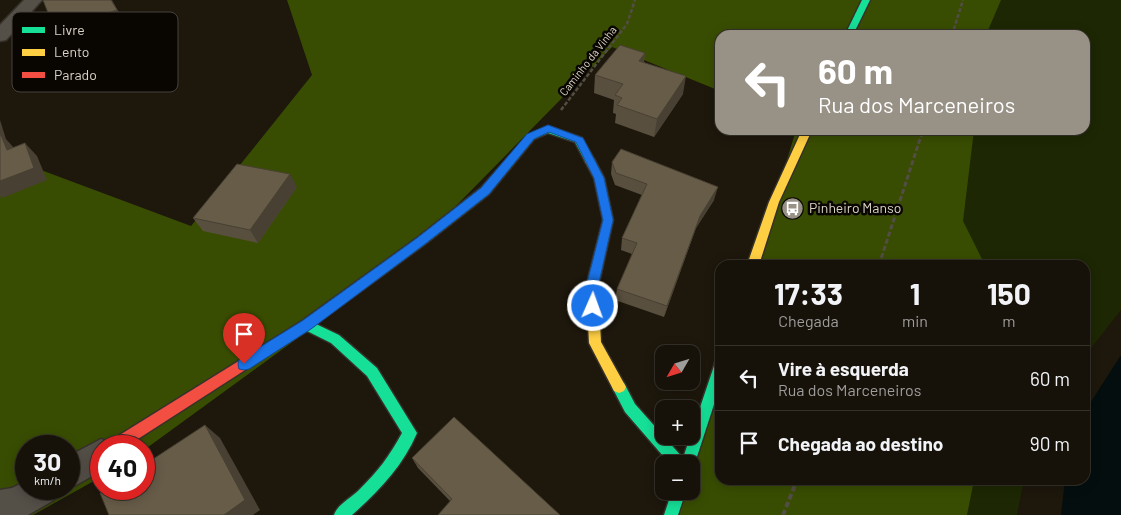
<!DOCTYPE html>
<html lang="pt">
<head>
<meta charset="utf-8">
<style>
  body { margin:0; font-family:Barlow,sans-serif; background:#1f1a12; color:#f1f3f6; height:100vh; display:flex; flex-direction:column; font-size:19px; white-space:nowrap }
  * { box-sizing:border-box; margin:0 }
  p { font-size:16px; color:#9e9d9c }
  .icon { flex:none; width:28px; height:28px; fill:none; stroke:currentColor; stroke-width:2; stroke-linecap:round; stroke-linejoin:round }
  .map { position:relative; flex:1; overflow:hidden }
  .details { position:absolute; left:715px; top:260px; width:375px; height:225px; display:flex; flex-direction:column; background:#161109; border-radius:15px; box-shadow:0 2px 12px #0003,0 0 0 1px #35312a }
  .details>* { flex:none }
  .hud { position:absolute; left:715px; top:30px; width:375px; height:105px; border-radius:15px; box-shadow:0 2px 12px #0003,0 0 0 1px #35312a; background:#989186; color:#fff; overflow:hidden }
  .needle { width:32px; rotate:231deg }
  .controls { position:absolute; left:655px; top:345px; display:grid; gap:10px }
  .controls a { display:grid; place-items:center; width:45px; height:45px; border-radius:10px; background:#161109; box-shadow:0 2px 12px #0003,0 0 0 1px #35312a; font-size:25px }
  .speed { position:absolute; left:15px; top:435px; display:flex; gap:10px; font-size:25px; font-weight:700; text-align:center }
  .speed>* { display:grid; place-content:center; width:65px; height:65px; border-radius:50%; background:#161109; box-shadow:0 2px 12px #0003,0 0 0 1px #35312a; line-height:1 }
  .speed small { font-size:12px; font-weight:400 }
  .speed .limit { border:8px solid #d22; background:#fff; color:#111 }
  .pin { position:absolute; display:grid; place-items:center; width:42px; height:42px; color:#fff; margin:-51px -21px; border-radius:50% 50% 50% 0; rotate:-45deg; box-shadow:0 0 5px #0007 }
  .pin .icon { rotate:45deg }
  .me { position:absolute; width:55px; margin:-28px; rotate:2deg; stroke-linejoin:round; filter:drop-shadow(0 0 4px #0008) }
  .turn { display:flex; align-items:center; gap:18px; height:105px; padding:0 20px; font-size:22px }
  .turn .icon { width:65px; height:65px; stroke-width:2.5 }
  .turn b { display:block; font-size:35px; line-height:42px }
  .eta { display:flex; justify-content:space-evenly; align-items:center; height:85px; text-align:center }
  .eta b { font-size:30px; font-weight:700; line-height:35px }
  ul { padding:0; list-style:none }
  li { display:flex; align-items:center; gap:15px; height:65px; padding:0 20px; border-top:1px solid #35312a }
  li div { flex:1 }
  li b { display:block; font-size:19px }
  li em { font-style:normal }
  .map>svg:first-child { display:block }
</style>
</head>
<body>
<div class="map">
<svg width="1121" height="515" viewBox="0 0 1121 515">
  <rect width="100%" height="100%" fill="#1d170c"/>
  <!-- green -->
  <g fill="#1d2703">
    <path d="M 891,0 L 1121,0 L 1121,310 L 1085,356 L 1085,265 L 835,265 L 885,130 L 1085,130 L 1085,35 L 877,35 Z"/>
    <path d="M 733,480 L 1024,480 L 1017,515 L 719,515 Z"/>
  </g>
  <!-- forest -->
  <g fill="#394d02" fill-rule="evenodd">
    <path d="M 287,0 L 1001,0 L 986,35 L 720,35 L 720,91 L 612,47 L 398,265 L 144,450 L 144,446 L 101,446 L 101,477 L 33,515 L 0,515 L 0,191 L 41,170 L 191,226 L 312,75 ZM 26,446 L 69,446 L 69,489 L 26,489 Z"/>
    <path d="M 796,130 L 974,130 L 963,221 L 985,265 L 755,265 Z"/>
    <path d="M 720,373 L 720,480 L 974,480 L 967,515 L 674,515 L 691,491 L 691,464 Z"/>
  </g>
  <!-- water -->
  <path fill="#040e0e" d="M 1121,355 L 1121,515 L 1061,515 L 1065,480 L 1085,480 L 1085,411 Z"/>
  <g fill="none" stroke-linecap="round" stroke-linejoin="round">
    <defs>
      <g id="street">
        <path d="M 24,0 L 42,0 L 6,40 L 0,41 L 0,25 Z"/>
        <path d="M 101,439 L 112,443 L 113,446 L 101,446 L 101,471 L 69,489 L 69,456 Z"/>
        <path d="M 26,481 L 26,489 L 59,489 L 54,500 L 28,515 L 0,515 L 0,490 L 12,488 Z"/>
      </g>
      <g id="fast">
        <path d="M 862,0 L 870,0 L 853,35 L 845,35 Z"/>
        <path d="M 548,126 L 582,138 L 595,161 L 594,163 L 586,163 L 575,142 L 548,133 L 534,139 L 489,194 L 425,244 L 316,324 L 339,335 L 377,368 L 417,433 C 403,466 379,491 352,515 L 334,515 C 338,504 351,498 359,490 C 378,471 389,457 402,433 L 367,376 L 331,343 L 307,331 L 263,358 L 259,356 L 257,352 L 259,348 L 302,321 L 417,238 L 481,188 L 528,135 Z"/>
        <path d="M 720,360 L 720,386 L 693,469 L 691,470 L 691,464 L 670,464 L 625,412 L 612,387 L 614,383 L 619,381 L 624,383 L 635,404 L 683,458 L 714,366 L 715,362 Z"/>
        <path d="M 672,491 L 686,491 L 678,515 L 664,515 Z"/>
      </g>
      <g id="slow">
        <path d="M 802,130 L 812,130 L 779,202 L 759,265 L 747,265 L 769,202 Z"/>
        <path d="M 590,157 L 594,159 L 604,178 L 613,220 L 598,287 L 601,342 L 626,387 L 624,391 L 619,393 L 614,391 L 589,343 L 586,287 L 603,220 L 594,178 L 585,161 Z"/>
      </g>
      <path id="jam" d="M 263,346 L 267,348 L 269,352 L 267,356 L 127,446 L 108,446 L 110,441 Z"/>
    </defs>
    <!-- street casing -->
    <use href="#street" stroke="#36312a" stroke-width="3"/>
    <!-- fast casing -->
    <use href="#fast" stroke="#36312a" stroke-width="3"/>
    <!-- slow casing -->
    <use href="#slow" stroke="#36312a" stroke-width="3"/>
    <!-- jam casing -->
    <use href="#jam" stroke="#36312a" stroke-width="3"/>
    <!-- path-far2 -->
    <g stroke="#524d45" stroke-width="2.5" stroke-dasharray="4 2" stroke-linecap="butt">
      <path d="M 952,35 L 963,0"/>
      <path d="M 561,110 L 627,24 L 635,0"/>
      <path d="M 921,137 L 923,130"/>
    </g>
    <!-- path-far1 -->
    <path stroke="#524d45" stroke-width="3" stroke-dasharray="5 2.5" stroke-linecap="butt" d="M 879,265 L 921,136"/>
    <!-- path -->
    <path stroke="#524d45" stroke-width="4" stroke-dasharray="5.5 3" stroke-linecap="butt" d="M 783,515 L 797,480"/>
    <!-- street -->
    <use href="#street" fill="#544f47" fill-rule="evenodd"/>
    <!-- fast -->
    <use href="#fast" fill="#16e098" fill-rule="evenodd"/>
    <!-- slow -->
    <use href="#slow" fill="#ffcf43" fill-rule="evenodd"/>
    <!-- jam -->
    <use href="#jam" fill="#f24e42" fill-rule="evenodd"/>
  </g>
  <!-- wall -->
  <g fill="#594f3e">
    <path d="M 645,53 L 644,62 L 683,94 L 654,137 L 615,123 L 616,114 L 613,113 L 614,100 L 594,93 L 595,75 Z"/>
    <path d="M 612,162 L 714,200 L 696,228 L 664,317 L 615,300 L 617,289 L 632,254 L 621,250 L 622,238 L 642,195 L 615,185 L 611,174 Z"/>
    <path d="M 297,187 L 258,243 L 203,231 L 193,218 Z"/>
    <path d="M 412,458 L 560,515 L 450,501 L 418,468 Z"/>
  </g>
  <!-- shaded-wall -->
  <g fill="#484032">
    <path d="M 111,0 L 112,0 L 128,28 L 76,45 L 72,38 L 65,40 L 52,23 Z"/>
    <path d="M 645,53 L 642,71 L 639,61 Z"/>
    <path d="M 686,76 L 683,94 L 654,137 L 657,119 Z"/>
    <path d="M 0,120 L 6,139 L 14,148 L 7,150 L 0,140 Z"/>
    <path d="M 25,143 L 37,156 L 47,180 L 2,198 L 0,196 L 0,181 Z"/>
    <path d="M 290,174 L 297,187 L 258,243 L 250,230 Z"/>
    <path d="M 718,187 L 714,200 L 696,228 L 664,317 L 667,306 L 700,216 Z"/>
    <path d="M 205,425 L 220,438 L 260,510 L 253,515 L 224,515 Z"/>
  </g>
  <!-- building -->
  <g fill="#675c48" stroke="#484032">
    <path d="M 43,0 L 111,0 L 117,10 L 64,27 L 60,20 L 52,23 Z"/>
    <path d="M 620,45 L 645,53 L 639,61 L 686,76 L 657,119 L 617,105 L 622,98 L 615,95 L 623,84 L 595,75 Z"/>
    <path d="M 0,135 L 1,135 L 7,150 L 25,143 L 34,168 L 0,181 Z"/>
    <path d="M 621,149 L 718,187 L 700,216 L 667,306 L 617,289 L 637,243 L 622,238 L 647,184 L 616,173 L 612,162 Z"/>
    <path d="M 237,164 L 290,174 L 250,230 L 193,218 Z"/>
    <path d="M 454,417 L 560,515 L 438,515 L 452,499 L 412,458 Z"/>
    <path d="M 205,425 L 245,500 L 224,515 L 109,515 L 100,493 L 106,489 L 144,489 L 144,465 Z"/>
  </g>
  <!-- route -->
  <path fill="#1a73e8" stroke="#114b97" d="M 548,125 L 583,138 L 604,178 L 613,220 L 598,287 L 599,306 L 597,309 L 589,309 L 586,287 L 603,220 L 594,178 L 576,142 L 549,132 L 534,139 L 489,194 L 425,244 L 311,329 L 249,369 L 244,370 L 239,369 L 238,364 L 239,360 L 302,321 L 417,238 L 481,188 L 527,134 Z"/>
  <!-- icons -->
  <defs>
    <symbol id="bus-disc" viewBox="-11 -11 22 22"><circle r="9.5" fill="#989186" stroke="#090501"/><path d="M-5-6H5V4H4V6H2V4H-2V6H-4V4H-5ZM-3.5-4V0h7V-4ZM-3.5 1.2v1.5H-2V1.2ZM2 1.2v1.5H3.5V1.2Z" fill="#fff"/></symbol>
  </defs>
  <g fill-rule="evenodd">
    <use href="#bus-disc" x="780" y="196" width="25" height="25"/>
  </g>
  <g text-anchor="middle" stroke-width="5" stroke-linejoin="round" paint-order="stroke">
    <!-- far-street labels -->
    <g font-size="11" fill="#dad3c7" stroke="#090501">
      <text transform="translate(588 61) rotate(-52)" y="4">Caminho da Vinha</text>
    </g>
    <!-- poi labels -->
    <g font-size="14" fill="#dad3c7" stroke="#090501" text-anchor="start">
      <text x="809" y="213">Pinheiro Manso</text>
    </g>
  </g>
  <!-- legend -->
  <rect x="12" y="12" width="166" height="80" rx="8" fill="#090501" stroke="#48433c" stroke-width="1"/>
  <rect x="22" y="27" width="23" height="6" fill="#16e098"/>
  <rect x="22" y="49" width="23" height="7" fill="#ffcf43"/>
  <rect x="22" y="72" width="23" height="6" fill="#f24e42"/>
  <g font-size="14" fill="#dad3c7">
    <text x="54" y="35">Livre</text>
    <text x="54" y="57">Lento</text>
    <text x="54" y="80">Parado</text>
  </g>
</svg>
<div class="controls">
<a><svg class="needle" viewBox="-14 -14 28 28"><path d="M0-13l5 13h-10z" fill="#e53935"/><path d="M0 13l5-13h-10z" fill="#9e9d9c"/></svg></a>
<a>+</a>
<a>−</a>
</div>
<div class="speed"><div>30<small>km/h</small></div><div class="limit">40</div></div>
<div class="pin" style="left:244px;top:364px;background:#d93025"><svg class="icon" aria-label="arrive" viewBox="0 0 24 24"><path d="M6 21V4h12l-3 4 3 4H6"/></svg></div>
<svg class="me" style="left:593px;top:306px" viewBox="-20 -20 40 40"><circle r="17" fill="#1a73e8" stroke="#fff" stroke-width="3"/><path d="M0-11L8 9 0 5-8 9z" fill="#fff"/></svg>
<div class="hud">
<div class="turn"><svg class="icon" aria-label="left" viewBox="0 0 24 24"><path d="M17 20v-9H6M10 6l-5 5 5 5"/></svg><div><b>60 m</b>Rua dos Marceneiros</div></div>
</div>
<section class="details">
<div class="eta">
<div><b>17:33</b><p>Chegada</p></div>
<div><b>1</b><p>min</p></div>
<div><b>150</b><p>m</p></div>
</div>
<ul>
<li><svg class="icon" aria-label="left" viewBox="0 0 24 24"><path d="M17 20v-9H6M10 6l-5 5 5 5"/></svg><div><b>Vire à esquerda</b><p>Rua dos Marceneiros</p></div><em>60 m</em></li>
<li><svg class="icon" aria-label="arrive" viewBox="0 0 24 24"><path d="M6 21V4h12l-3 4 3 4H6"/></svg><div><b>Chegada ao destino</b></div><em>90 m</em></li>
</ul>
</section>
</div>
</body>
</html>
